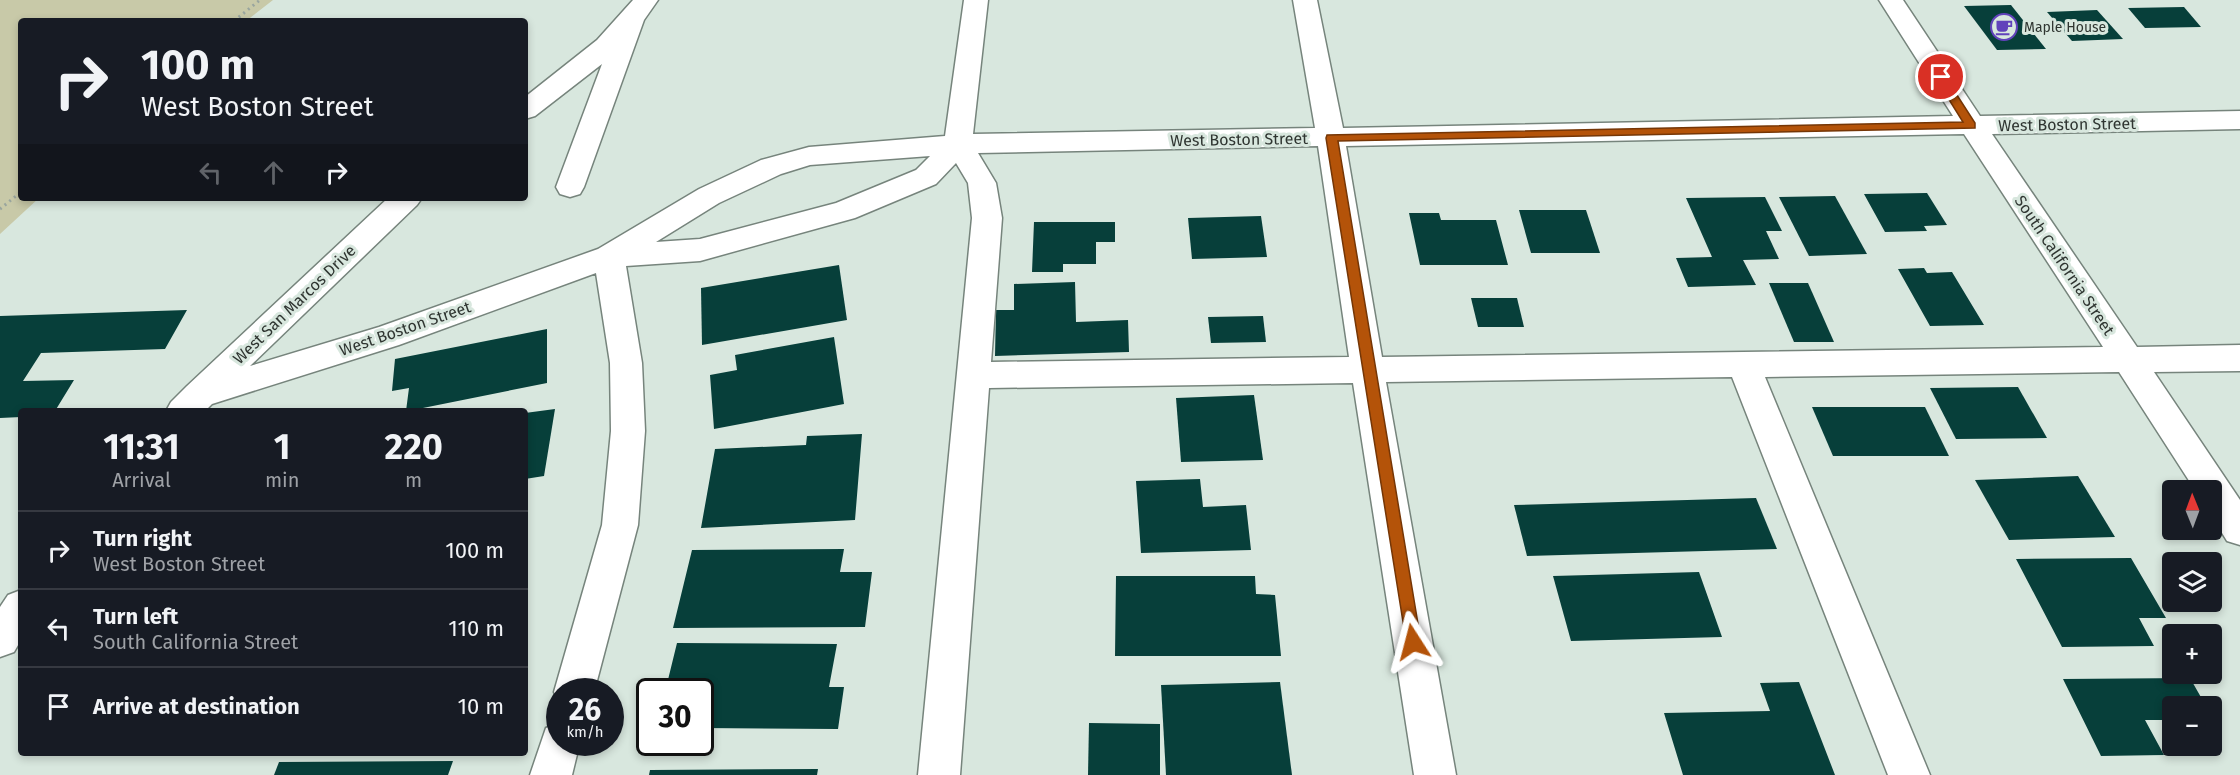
<!DOCTYPE html>
<html lang="en">
<head>
<meta charset="utf-8">
<style>
  body { margin:0; font-family:"Fira Sans",sans-serif; background:#20242c; color:#f1f3f6; height:100vh; display:flex; flex-direction:column; font-size:22px; white-space:nowrap }
  * { box-sizing:border-box; margin:0 }
  p { font-size:20px; color:#9ea1a6 }
  .icon { flex:none; width:33px; height:33px; fill:none; stroke:currentColor; stroke-width:2; stroke-linecap:round; stroke-linejoin:round }
  .map { position:relative; flex:1; overflow:hidden }
  .details { position:absolute; left:18px; top:408px; width:510px; height:348px; display:flex; flex-direction:column; background:#171b24; border-radius:6px; box-shadow:0 3px 9px #0003 }
  .details>* { flex:none }
  .banner { position:absolute; left:18px; top:18px; width:510px; height:183px; border-radius:6px; box-shadow:0 3px 9px #0003; background:#171b24; color:#f1f3f6; overflow:hidden }
  .needle { width:39px; rotate:359deg }
  .controls { position:absolute; left:2162px; top:480px; display:grid; gap:12px }
  .controls a { display:grid; place-items:center; width:60px; height:60px; border-radius:6px; background:#171b24; box-shadow:0 3px 9px #0003; font-size:30px }
  .speed { position:absolute; left:546px; top:678px; display:flex; gap:12px; font-size:30px; font-weight:700; text-align:center }
  .speed>* { display:grid; place-content:center; width:78px; height:78px; border-radius:50%; background:#171b24; box-shadow:0 3px 9px #0003; line-height:1 }
  .speed small { font-size:15px; font-weight:400 }
  .speed .limit { border:3px solid #111; border-radius:9px; background:#fff; color:#111 }
  .pin { position:absolute; display:grid; place-items:center; width:51px; height:51px; color:#fff; margin:-26px; border:3px solid #fff; border-radius:50%; box-shadow:0 2px 6px #0007 }
  .me { position:absolute; width:66px; margin:-33px; rotate:351deg; stroke-linejoin:round; filter:drop-shadow(0 0 4px #0008) }
  .turn { display:flex; align-items:center; gap:21px; height:126px; padding:0 24px; font-size:27px }
  .turn .icon { width:78px; height:78px; stroke-width:2.5 }
  .turn b { display:block; font-size:42px; line-height:51px }
  .lanes { display:flex; align-items:center; height:57px; padding:0 24px; background:#0003; justify-content:center; gap:30px; direction:ltr }
  .lanes .off { opacity:.35 }
  .eta { display:flex; justify-content:space-evenly; align-items:center; height:102px; text-align:center }
  .eta b { font-size:36px; font-weight:700; line-height:42px }
  ul { padding:0; list-style:none }
  li { display:flex; align-items:center; gap:18px; height:78px; padding:0 24px; border-top:2px solid #363941 }
  li div { flex:1 }
  li b { display:block; font-size:22px }
  li em { font-style:normal }
  .map>svg:first-child { display:block }
</style>
</head>
<body>
<div class="map">
<svg width="2240" height="775" viewBox="0 0 2240 775">
  <rect width="100%" height="100%" fill="#d8e7de"/>
  <!-- green -->
  <path fill="#c8c9a8" d="M 0,0 L 273,0 L 246,21 L 21,21 L 21,198 L 39,198 L 0,234 Z"/>
  <!-- building -->
  <g fill="#073f3a">
    <path d="M 2011,5 L 2046,49 L 1997,50 L 1964,6 Z"/>
    <path d="M 2184,7 L 2201,27 L 2145,28 L 2128,8 Z"/>
    <path d="M 2097,10 L 2123,39 L 2072,41 L 2047,12 Z"/>
    <path d="M 1927,193 L 1947,225 L 1924,226 L 1927,231 L 1885,232 L 1864,194 Z"/>
    <path d="M 1835,196 L 1867,254 L 1809,256 L 1779,197 Z"/>
    <path d="M 1765,197 L 1782,231 L 1766,231 L 1779,259 L 1743,260 L 1756,285 L 1688,287 L 1676,258 L 1712,257 L 1686,198 Z"/>
    <path d="M 1519,210 L 1586,210 L 1600,253 L 1531,253 Z"/>
    <path d="M 1409,213 L 1439,213 L 1441,220 L 1496,220 L 1508,265 L 1420,265 Z"/>
    <path d="M 1261,216 L 1267,257 L 1192,259 L 1188,218 Z"/>
    <path d="M 1034,222 L 1115,222 L 1115,242 L 1096,242 L 1096,264 L 1063,264 L 1063,272 L 1032,272 Z"/>
    <path d="M 839,265 L 847,320 L 702,345 L 701,288 Z"/>
    <path d="M 1924,268 L 1927,273 L 1952,272 L 1984,325 L 1930,326 L 1898,269 Z"/>
    <path d="M 1075,282 L 1076,322 L 1128,320 L 1129,352 L 995,356 L 996,310 L 1014,310 L 1014,284 Z"/>
    <path d="M 1769,283 L 1808,283 L 1834,342 L 1794,342 Z"/>
    <path d="M 1471,298 L 1517,298 L 1524,327 L 1478,327 Z"/>
    <path d="M 187,310 L 165,349 L 41,353 L 23,381 L 74,380 L 55,411 L 21,411 L 21,417 L 0,418 L 0,316 Z"/>
    <path d="M 1263,316 L 1266,342 L 1211,343 L 1208,317 Z"/>
    <path d="M 547,329 L 547,383 L 408,411 L 406,411 L 409,388 L 392,391 L 395,359 Z"/>
    <path d="M 834,337 L 844,404 L 714,429 L 710,375 L 737,370 L 735,355 Z"/>
    <path d="M 2018,387 L 2047,438 L 1956,439 L 1930,388 Z"/>
    <path d="M 1254,395 L 1263,460 L 1181,462 L 1176,398 Z"/>
    <path d="M 1812,407 L 1925,407 L 1949,456 L 1833,456 Z"/>
    <path d="M 555,409 L 544,476 L 525,479 L 525,413 Z"/>
    <path d="M 862,434 L 855,520 L 701,528 L 715,449 L 806,445 L 807,436 Z"/>
    <path d="M 2078,476 L 2115,537 L 2009,540 L 1975,480 Z"/>
    <path d="M 1200,479 L 1203,507 L 1246,505 L 1251,550 L 1141,553 L 1136,481 Z"/>
    <path d="M 1756,498 L 1777,549 L 1527,556 L 1514,505 Z"/>
    <path d="M 844,549 L 840,572 L 872,572 L 865,627 L 673,628 L 692,550 Z"/>
    <path d="M 2131,558 L 2166,618 L 2139,618 L 2154,646 L 2062,647 L 2016,559 Z"/>
    <path d="M 1699,572 L 1722,637 L 1571,641 L 1553,576 Z"/>
    <path d="M 1116,576 L 1255,576 L 1256,594 L 1275,595 L 1281,656 L 1115,656 Z"/>
    <path d="M 677,643 L 837,644 L 829,687 L 844,687 L 838,729 L 701,728 L 706,705 L 700,705 L 700,692 L 665,692 Z"/>
    <path d="M 2190,678 L 2206,706 L 2172,706 L 2172,720 L 2145,720 L 2164,755 L 2101,756 L 2063,679 Z"/>
    <path d="M 1280,682 L 1292,775 L 1166,775 L 1161,685 Z"/>
    <path d="M 1799,682 L 1835,775 L 1683,775 L 1664,713 L 1770,711 L 1760,683 Z"/>
    <path d="M 1089,723 L 1160,724 L 1160,775 L 1088,775 Z"/>
    <path d="M 453,761 L 448,775 L 274,775 L 279,762 Z"/>
    <path d="M 818,769 L 817,775 L 649,775 L 650,770 Z"/>
  </g>
  <g fill="none" stroke-linecap="round" stroke-linejoin="round">
    <defs>
      <g id="minor">
        <path d="M 633,0 L 658,0 L 644,20 L 584,187 L 580,194 L 570,197 L 560,194 L 556,187 L 602,64 L 535,116 L 525,119 L 525,97 L 597,40 Z"/>
        <path d="M 964,0 L 988,0 L 973,134 L 1315,128 L 1293,0 L 1317,0 L 1343,128 L 1953,116 L 1879,0 L 1903,0 L 1980,116 L 2240,111 L 2240,129 L 1992,134 L 2137,347 L 2240,345 L 2240,371 L 2154,372 L 2240,500 L 2240,545 L 2227,541 L 2211,515 L 2211,490 L 2195,490 L 2119,372 L 1765,377 L 1930,775 L 1888,775 L 1732,377 L 1386,382 L 1456,775 L 1414,775 L 1353,383 L 989,388 L 960,775 L 918,775 L 972,218 L 968,183 L 956,163 L 936,184 L 855,218 L 700,261 L 626,266 L 642,363 L 645,431 L 638,525 L 594,692 L 560,692 L 560,704 L 554,692 L 602,525 L 611,431 L 610,363 L 596,273 L 399,345 L 212,404 L 205,411 L 166,411 L 171,402 L 187,386 L 388,198 L 422,198 L 417,205 L 250,366 L 379,327 L 598,249 L 699,189 L 761,160 L 809,147 L 945,136 ZM 1964,134 L 2103,347 L 1382,357 L 1346,146 ZM 1318,146 L 1349,357 L 991,362 L 1002,218 L 996,183 L 978,153 ZM 930,156 L 916,170 L 836,203 L 700,239 L 656,242 L 719,203 L 781,174 L 810,165 Z"/>
        <path d="M 21,590 L 21,640 L 14,652 L 0,657 L 0,607 L 8,595 Z"/>
        <path d="M 560,723 L 560,742 L 580,742 L 572,775 L 530,775 L 546,728 Z"/>
      </g>
    </defs>
    <!-- minor casing -->
    <use href="#minor" stroke="#76847c" stroke-width="3"/>
    <!-- path -->
    <g stroke="#99a59e" stroke-width="3" stroke-dasharray="2 4" stroke-linecap="butt">
      <path d="M 234,21 L 260,0"/>
      <path d="M 0,209 L 21,192"/>
    </g>
    <!-- minor -->
    <use href="#minor" fill="#fff" fill-rule="evenodd"/>
  </g>
  <!-- route -->
  <path fill="#b45309" stroke="#753606" stroke-width="1.5" d="M 1941,74 L 1944,75 L 1975,123 L 1975,128 L 1338,141 L 1421,642 L 1418,647 L 1413,649 L 1407,647 L 1326,138 L 1327,135 L 1963,122 L 1935,77 Z"/>
  <!-- icons -->
  <defs>
    <symbol id="cafe-ring" viewBox="-11 -11 22 22"><circle r="9.5" fill="#d8e7de" stroke="#6142bb" stroke-width="1.5"/><path d="M-5.5-4.5H6V0H3Q3 3.5 0 3.5H-2.5Q-5.5 3.5-5.5 0ZM3-3.2v2h1.7v-2ZM-6 4.5H4V6H-6Z" fill="#6142bb"/></symbol>
  </defs>
  <g fill-rule="evenodd">
    <use href="#cafe-ring" x="1989" y="12" width="30" height="30"/>
  </g>
  <g text-anchor="middle" stroke-width="6" stroke-linejoin="round" paint-order="stroke">
    <!-- far-poi labels -->
    <g font-size="14" fill="#2f3531" stroke="#d8e7de" text-anchor="start">
      <text x="2024" y="32">Maple House</text>
    </g>
    <!-- street labels -->
    <g font-size="16" fill="#2f3531" stroke="#d8e7de">
      <text transform="translate(2067 124) rotate(-1)" y="6">West Boston Street</text>
      <text transform="translate(1239 139) rotate(-1)" y="6">West Boston Street</text>
      <text transform="translate(2065 265) rotate(56)" y="6">South California Street</text>
      <text transform="translate(294 304) rotate(-44)" y="6">West San Marcos Drive</text>
      <text transform="translate(405 328) rotate(-19)" y="6">West Boston Street</text>
    </g>
  </g>
</svg>
<div class="controls">
<a><svg class="needle" viewBox="-14 -14 28 28"><path d="M0-13l5 13h-10z" fill="#e53935"/><path d="M0 13l5-13h-10z" fill="#9ea1a6"/></svg></a>
<a><svg class="icon" aria-label="layers" viewBox="0 0 24 24"><path d="M12 4l9 5-9 5-9-5zM3 14l9 5 9-5"/></svg></a>
<a>+</a>
<a>−</a>
</div>
<div class="speed"><div>26<small>km/h</small></div><div class="limit">30</div></div>
<div class="pin" style="left:1941px;top:77px;background:#d93025"><svg class="icon" aria-label="arrive" viewBox="0 0 24 24"><path d="M6 21V4h12l-3 4 3 4H6"/></svg></div>
<svg class="me" style="left:1413px;top:642px" viewBox="-20 -20 40 40"><path d="M0-17L14 15 0 8-14 15z" fill="#b45309" stroke="#fff" stroke-width="4"/></svg>
<div class="banner">
<div class="turn"><svg class="icon" aria-label="right" viewBox="0 0 24 24"><path d="M7 20v-9h11M14 6l5 5-5 5"/></svg><div><b>100 m</b>West Boston Street</div></div>
<div class="lanes"><svg class="icon off" aria-label="left" viewBox="0 0 24 24"><path d="M17 20v-9H6M10 6l-5 5 5 5"/></svg><svg class="icon off" aria-label="ahead" viewBox="0 0 24 24"><path d="M12 20V5M6 11l6-6 6 6"/></svg><svg class="icon" aria-label="right" viewBox="0 0 24 24"><path d="M7 20v-9h11M14 6l5 5-5 5"/></svg></div>
</div>
<section class="details">
<div class="eta">
<div><b>11:31</b><p>Arrival</p></div>
<div><b>1</b><p>min</p></div>
<div><b>220</b><p>m</p></div>
</div>
<ul>
<li><svg class="icon" aria-label="right" viewBox="0 0 24 24"><path d="M7 20v-9h11M14 6l5 5-5 5"/></svg><div><b>Turn right</b><p>West Boston Street</p></div><em>100 m</em></li>
<li><svg class="icon" aria-label="left" viewBox="0 0 24 24"><path d="M17 20v-9H6M10 6l-5 5 5 5"/></svg><div><b>Turn left</b><p>South California Street</p></div><em>110 m</em></li>
<li><svg class="icon" aria-label="arrive" viewBox="0 0 24 24"><path d="M6 21V4h12l-3 4 3 4H6"/></svg><div><b>Arrive at destination</b></div><em>10 m</em></li>
</ul>
</section>
</div>
</body>
</html>
